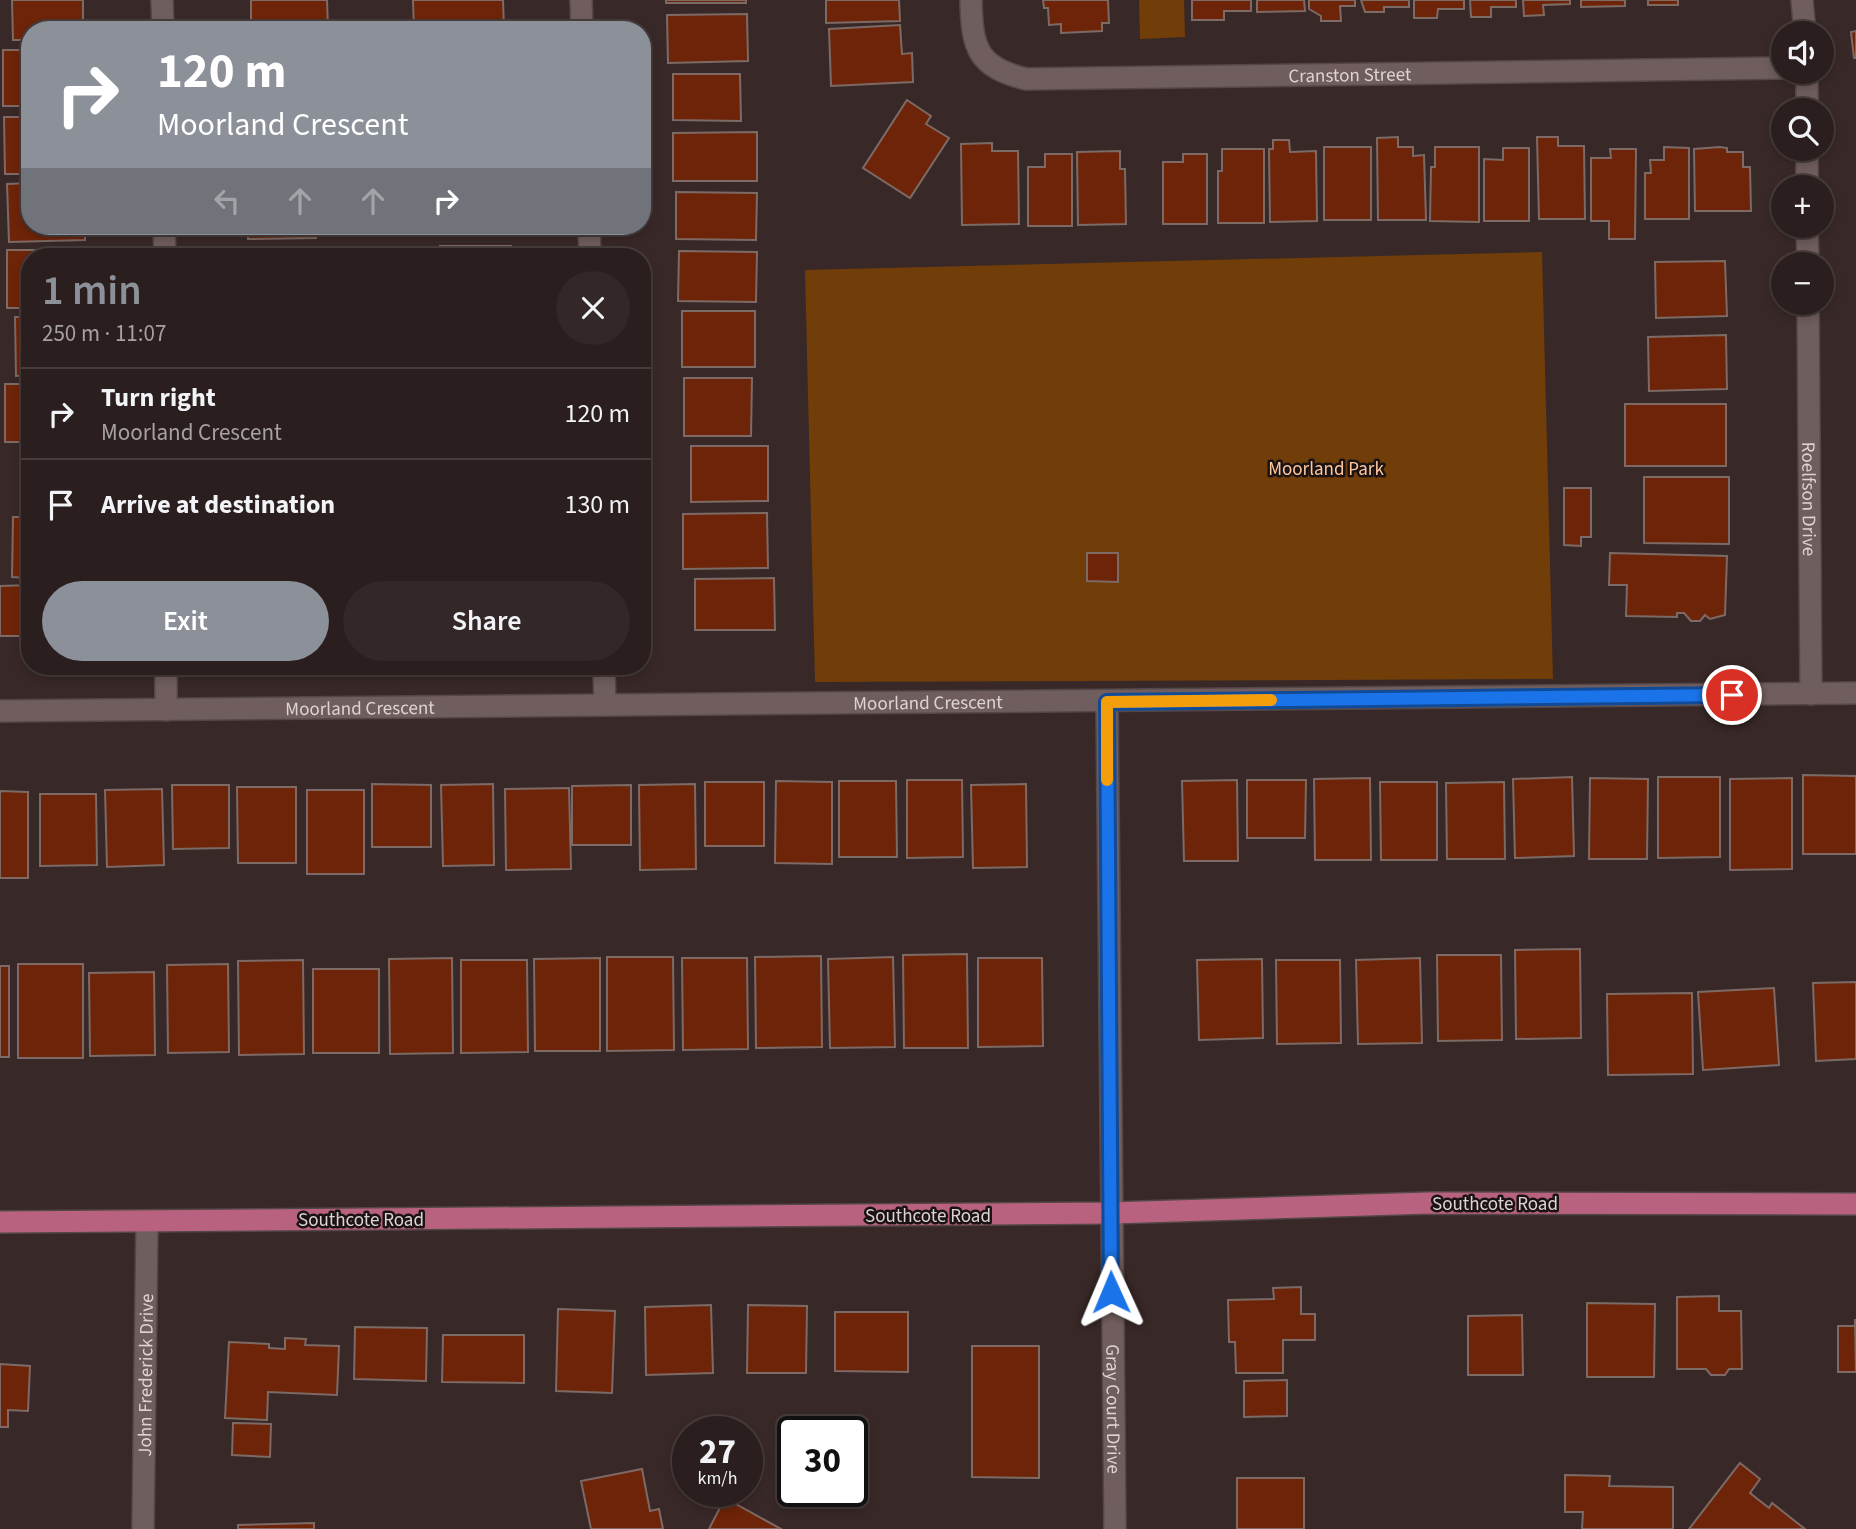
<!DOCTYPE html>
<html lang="en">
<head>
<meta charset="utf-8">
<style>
  body { margin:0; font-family:"Source Sans 3",sans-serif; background:#332727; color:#f1f3f6; height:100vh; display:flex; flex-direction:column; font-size:26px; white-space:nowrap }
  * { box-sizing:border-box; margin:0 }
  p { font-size:23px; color:#a6a2a4 }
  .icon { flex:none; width:38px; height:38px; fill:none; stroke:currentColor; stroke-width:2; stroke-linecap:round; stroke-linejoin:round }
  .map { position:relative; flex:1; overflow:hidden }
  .sheet { position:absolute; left:21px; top:248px; width:630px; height:427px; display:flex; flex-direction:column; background:#2b1e1e; border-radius:28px; box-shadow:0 4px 10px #0003,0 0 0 2px #473c3c }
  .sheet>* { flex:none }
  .hud { position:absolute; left:21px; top:21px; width:630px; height:214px; border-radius:28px; box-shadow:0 4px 10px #0003,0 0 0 2px #473c3c; background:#8c9099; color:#fff; overflow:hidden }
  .controls { position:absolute; left:1771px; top:21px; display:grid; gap:14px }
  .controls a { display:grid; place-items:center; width:63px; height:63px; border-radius:50%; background:#2b1e1e; box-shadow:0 4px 10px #0003,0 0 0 2px #473c3c; font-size:35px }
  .speed { position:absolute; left:672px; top:1416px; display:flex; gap:14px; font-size:35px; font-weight:700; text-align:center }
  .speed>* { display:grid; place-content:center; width:91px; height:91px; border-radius:50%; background:#2b1e1e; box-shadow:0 4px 10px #0003,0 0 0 2px #473c3c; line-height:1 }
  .speed small { font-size:18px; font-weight:400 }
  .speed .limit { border:4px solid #111; border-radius:10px; background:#fff; color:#111 }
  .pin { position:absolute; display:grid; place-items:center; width:60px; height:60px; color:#fff; margin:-30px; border:4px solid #fff; border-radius:50%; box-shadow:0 2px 7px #0007 }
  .me { position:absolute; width:77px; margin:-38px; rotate:359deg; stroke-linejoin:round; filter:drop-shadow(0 0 5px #0008) }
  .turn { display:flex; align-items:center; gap:24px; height:147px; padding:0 21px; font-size:32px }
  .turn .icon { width:91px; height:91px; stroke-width:2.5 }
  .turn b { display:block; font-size:49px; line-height:60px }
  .lanes { display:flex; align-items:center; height:66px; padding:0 21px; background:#0003; justify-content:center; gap:35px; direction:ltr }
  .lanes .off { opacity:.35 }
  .round { display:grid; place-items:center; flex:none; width:74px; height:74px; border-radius:37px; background:#332727 }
  .headline { display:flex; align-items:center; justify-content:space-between; height:119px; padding:0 21px }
  h1 { font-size:42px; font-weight:600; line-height:52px; color:#8c9099 }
  .button { display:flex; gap:14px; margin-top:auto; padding:14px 21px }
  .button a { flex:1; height:80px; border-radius:42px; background:#8c9099; color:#fff; font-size:28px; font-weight:600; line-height:80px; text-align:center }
  .button a+a { background:#332727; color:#f1f3f6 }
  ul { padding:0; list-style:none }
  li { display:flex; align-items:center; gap:21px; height:91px; padding:0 21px; border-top:2px solid #473c3c }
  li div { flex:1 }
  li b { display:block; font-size:26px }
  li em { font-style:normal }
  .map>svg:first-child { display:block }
</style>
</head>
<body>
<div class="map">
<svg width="1856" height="1529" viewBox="0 0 1856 1529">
  <rect width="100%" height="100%" fill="#392828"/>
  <!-- green -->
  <g fill="#713d09">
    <path d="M 1139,0 L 1184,0 L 1185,37 L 1140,39 Z"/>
    <path d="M 1542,252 L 1553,679 L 815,682 L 805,270 Z"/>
  </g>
  <!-- building -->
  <g fill="#6d2409" stroke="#7d6a65" stroke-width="2">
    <path d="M 12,0 L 83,0 L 83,30 L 30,30 L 30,40 L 13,40 Z"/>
    <path d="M 251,0 L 327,0 L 328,30 L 251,30 Z"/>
    <path d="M 413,0 L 503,0 L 504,30 L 414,30 Z"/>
    <rect x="666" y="0" width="80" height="3"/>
    <path d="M 826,0 L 899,0 L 900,21 L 826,23 Z"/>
    <path d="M 1043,0 L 1108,0 L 1109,23 L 1102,23 L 1102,31 L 1061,33 L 1061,24 L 1049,25 L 1048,8 L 1044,8 Z"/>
    <path d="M 1192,0 L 1251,0 L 1251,11 L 1224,11 L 1224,20 L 1192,20 Z"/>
    <path d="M 1257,0 L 1304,0 L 1305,11 L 1257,12 Z"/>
    <path d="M 1309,0 L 1355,0 L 1355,6 L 1340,6 L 1341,21 L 1321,21 L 1321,16 L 1309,9 Z"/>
    <path d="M 1361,0 L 1409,0 L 1409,7 L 1384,7 L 1384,12 L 1365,12 Z"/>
    <path d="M 1414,0 L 1464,0 L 1464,9 L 1438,9 L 1437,18 L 1414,18 Z"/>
    <path d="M 1470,0 L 1516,0 L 1516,7 L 1491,7 L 1491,17 L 1471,17 Z"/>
    <path d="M 1523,0 L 1570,0 L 1570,4 L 1543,5 L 1544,15 L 1524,16 Z"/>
    <path d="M 1581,0 L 1625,0 L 1625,6 L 1581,7 Z"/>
    <rect x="1648" y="0" width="30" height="5"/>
    <path d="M 747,14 L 748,61 L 668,63 L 667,15 Z"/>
    <path d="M 900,25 L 902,54 L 912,53 L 913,82 L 831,86 L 829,29 Z"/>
    <path d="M 1856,31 L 1856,58 L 1854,58 L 1851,32 Z"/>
    <rect x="3" y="50" width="27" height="56"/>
    <path d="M 673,74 L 740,74 L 741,121 L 673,120 Z"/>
    <path d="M 907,100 L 931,116 L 926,124 L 949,138 L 910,198 L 863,168 Z"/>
    <path d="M 4,117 L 30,117 L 30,174 L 5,174 Z"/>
    <path d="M 757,132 L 757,181 L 673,181 L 673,133 Z"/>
    <path d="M 1398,137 L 1398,147 L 1413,147 L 1413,156 L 1424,155 L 1426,220 L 1378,220 L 1377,138 Z"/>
    <path d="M 1537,137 L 1558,137 L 1558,146 L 1584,146 L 1585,219 L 1539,219 Z"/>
    <path d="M 1273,140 L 1289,140 L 1290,152 L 1316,151 L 1317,221 L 1270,222 L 1269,149 L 1273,149 Z"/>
    <path d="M 992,143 L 992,151 L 1018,151 L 1019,224 L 962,225 L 961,144 Z"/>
    <rect x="1324" y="147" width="47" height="73"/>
    <path d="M 1435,147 L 1479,147 L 1479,222 L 1430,221 L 1431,167 L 1435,167 Z"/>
    <path d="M 1664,147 L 1689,148 L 1689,219 L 1645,219 L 1645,173 L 1651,173 L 1650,160 L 1664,160 Z"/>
    <path d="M 1720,147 L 1727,148 L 1727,152 L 1743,152 L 1743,167 L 1750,167 L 1751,211 L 1695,211 L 1694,149 Z"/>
    <path d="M 1503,148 L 1529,148 L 1529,221 L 1484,221 L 1484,159 L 1503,160 Z"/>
    <path d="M 1222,149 L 1264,149 L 1264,223 L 1218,223 L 1218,171 L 1222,171 Z"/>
    <path d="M 1610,149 L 1636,149 L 1635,239 L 1609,239 L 1609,221 L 1591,221 L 1591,158 L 1611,158 Z"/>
    <path d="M 1120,151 L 1120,169 L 1125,169 L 1126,224 L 1078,225 L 1077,152 Z"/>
    <path d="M 1045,154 L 1072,154 L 1072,226 L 1028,226 L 1028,167 L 1045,167 Z"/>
    <path d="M 1183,154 L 1207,154 L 1207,224 L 1163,224 L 1163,162 L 1183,162 Z"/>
    <path d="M 30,183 L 30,226 L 85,226 L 85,240 L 9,242 L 7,184 Z"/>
    <path d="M 676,192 L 757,193 L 756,240 L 676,239 Z"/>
    <path d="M 248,226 L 316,226 L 316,238 L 248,239 Z"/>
    <path d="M 421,226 L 505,226 L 505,235 L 420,235 Z"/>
    <rect x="440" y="246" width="71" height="11"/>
    <rect x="250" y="248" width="72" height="9"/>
    <path d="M 7,250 L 87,250 L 87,257 L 30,257 L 30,308 L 7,308 Z"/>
    <path d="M 679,251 L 757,252 L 756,302 L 678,301 Z"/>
    <path d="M 1725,261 L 1727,316 L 1656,318 L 1655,262 Z"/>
    <rect x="682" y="311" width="73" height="56"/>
    <path d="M 15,317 L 30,317 L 30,375 L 16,376 Z"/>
    <path d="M 1726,335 L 1727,389 L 1649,391 L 1648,337 Z"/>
    <path d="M 684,378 L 752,378 L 751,436 L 684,436 Z"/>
    <rect x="5" y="384" width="25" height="58"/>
    <rect x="1625" y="404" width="101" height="62"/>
    <path d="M 691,446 L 768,446 L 768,501 L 691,502 Z"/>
    <path d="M 22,452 L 30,452 L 30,509 L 23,509 Z"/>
    <path d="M 1644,477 L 1729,477 L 1729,544 L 1644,543 Z"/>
    <path d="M 1564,488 L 1591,488 L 1591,537 L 1581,537 L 1581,546 L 1564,545 Z"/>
    <path d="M 767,513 L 768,568 L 683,569 L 683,514 Z"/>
    <path d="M 13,517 L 30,517 L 30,578 L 12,577 Z"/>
    <path d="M 1087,553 L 1118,553 L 1118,582 L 1087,581 Z"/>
    <path d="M 1610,553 L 1727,556 L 1725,615 L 1710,619 L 1705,615 L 1700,621 L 1691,621 L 1684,613 L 1677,613 L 1677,617 L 1626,616 L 1627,585 L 1609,585 Z"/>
    <path d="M 774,578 L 775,630 L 695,630 L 695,579 Z"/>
    <path d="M 30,585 L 30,636 L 0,636 L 0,586 Z"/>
    <path d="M 1803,775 L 1856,776 L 1856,854 L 1803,854 Z"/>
    <path d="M 1572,777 L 1574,856 L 1515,858 L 1513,779 Z"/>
    <path d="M 1658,777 L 1720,777 L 1720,857 L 1658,858 Z"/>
    <path d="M 1370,778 L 1371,860 L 1315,860 L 1314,779 Z"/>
    <path d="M 1590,778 L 1648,779 L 1647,859 L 1589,859 Z"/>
    <path d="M 1792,778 L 1792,869 L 1730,870 L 1730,779 Z"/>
    <path d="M 907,780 L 962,780 L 963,857 L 907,858 Z"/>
    <path d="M 1237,780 L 1238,861 L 1184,861 L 1182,781 Z"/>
    <path d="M 1247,780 L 1306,780 L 1305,838 L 1247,838 Z"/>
    <path d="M 776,781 L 832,782 L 832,864 L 775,863 Z"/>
    <path d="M 839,781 L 896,781 L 897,857 L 839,857 Z"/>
    <rect x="705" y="782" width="59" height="64"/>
    <path d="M 1380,782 L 1437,782 L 1437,860 L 1381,860 Z"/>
    <path d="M 1504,782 L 1505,859 L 1447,859 L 1446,783 Z"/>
    <path d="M 372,784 L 431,785 L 431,847 L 372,847 Z"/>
    <path d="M 493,784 L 494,865 L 443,866 L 441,785 Z"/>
    <path d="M 695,784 L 696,869 L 640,870 L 639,785 Z"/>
    <path d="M 1026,784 L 1027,867 L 973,868 L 971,785 Z"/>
    <path d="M 172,785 L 229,785 L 229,848 L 173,849 Z"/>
    <path d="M 631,785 L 631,845 L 572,845 L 572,786 Z"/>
    <path d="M 237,787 L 296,787 L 296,863 L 238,863 Z"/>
    <path d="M 569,788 L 571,869 L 506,870 L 505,789 Z"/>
    <path d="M 162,789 L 164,865 L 107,867 L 105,790 Z"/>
    <rect x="307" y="790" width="57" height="84"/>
    <path d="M 0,791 L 28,792 L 28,878 L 0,878 Z"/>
    <path d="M 40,794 L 96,794 L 97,865 L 40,866 Z"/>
    <path d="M 1580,949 L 1581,1038 L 1516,1039 L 1515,950 Z"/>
    <path d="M 967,954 L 968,1048 L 904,1048 L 903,955 Z"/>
    <path d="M 1437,955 L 1501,955 L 1502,1040 L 1438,1041 Z"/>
    <path d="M 821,956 L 822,1047 L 756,1048 L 755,957 Z"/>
    <path d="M 607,957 L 673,957 L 674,1050 L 607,1051 Z"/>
    <path d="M 893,957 L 895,1047 L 830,1048 L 828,959 Z"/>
    <path d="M 452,958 L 453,1053 L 390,1054 L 389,959 Z"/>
    <path d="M 600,958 L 600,1051 L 535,1051 L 534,959 Z"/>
    <path d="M 682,958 L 747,958 L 748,1049 L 683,1050 Z"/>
    <path d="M 978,958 L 1042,958 L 1043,1046 L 978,1047 Z"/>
    <path d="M 1420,958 L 1422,1043 L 1358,1044 L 1356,960 Z"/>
    <path d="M 1262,959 L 1263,1038 L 1199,1040 L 1197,960 Z"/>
    <path d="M 303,960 L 304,1054 L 239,1055 L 238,961 Z"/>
    <path d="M 461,960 L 527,960 L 528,1052 L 461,1053 Z"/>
    <path d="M 1276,960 L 1340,960 L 1341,1043 L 1277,1044 Z"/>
    <rect x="18" y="964" width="65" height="94"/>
    <path d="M 228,964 L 229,1052 L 168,1053 L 167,965 Z"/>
    <rect x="0" y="966" width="9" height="91"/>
    <rect x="313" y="969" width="66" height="84"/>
    <path d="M 154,972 L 155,1055 L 90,1056 L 89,973 Z"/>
    <path d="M 1856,982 L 1856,1059 L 1816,1061 L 1813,983 Z"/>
    <path d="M 1774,988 L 1779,1065 L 1703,1070 L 1698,992 Z"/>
    <path d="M 1692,993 L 1693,1074 L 1608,1075 L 1607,994 Z"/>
    <path d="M 1301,1287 L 1301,1314 L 1315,1314 L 1315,1340 L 1283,1340 L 1283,1373 L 1236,1373 L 1235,1342 L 1229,1342 L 1228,1300 L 1274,1299 L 1273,1288 Z"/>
    <path d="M 1719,1296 L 1719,1311 L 1741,1311 L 1742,1369 L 1729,1369 L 1725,1375 L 1711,1375 L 1706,1369 L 1677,1369 L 1677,1297 Z"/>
    <path d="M 1587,1303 L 1655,1304 L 1654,1377 L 1587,1377 Z"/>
    <path d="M 711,1305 L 713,1373 L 646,1375 L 645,1307 Z"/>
    <path d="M 748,1305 L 807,1306 L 806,1373 L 747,1373 Z"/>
    <path d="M 558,1309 L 615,1311 L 612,1393 L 556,1391 Z"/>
    <path d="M 835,1312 L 908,1312 L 908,1372 L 835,1371 Z"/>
    <path d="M 1522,1315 L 1523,1375 L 1468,1375 L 1468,1316 Z"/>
    <path d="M 1855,1319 L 1856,1372 L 1838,1372 L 1838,1326 L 1855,1326 Z"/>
    <path d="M 355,1327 L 427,1328 L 426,1381 L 354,1379 Z"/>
    <path d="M 443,1335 L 524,1335 L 524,1383 L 442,1382 Z"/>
    <path d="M 285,1338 L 306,1339 L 305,1345 L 339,1346 L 337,1395 L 268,1392 L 267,1420 L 225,1418 L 229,1342 L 269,1344 L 269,1348 L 285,1349 Z"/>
    <path d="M 972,1346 L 1039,1346 L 1039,1478 L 972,1477 Z"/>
    <path d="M 0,1364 L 30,1366 L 28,1411 L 8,1410 L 8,1427 L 0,1427 Z"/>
    <path d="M 1287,1380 L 1287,1416 L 1244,1417 L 1244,1381 Z"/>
    <path d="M 233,1423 L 271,1424 L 270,1457 L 232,1455 Z"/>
    <path d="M 1740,1463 L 1760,1479 L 1750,1493 L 1769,1508 L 1772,1503 L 1805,1529 L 1689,1529 Z"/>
    <path d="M 642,1469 L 650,1511 L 659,1509 L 663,1529 L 591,1529 L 581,1481 Z"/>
    <path d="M 1565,1475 L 1610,1476 L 1609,1486 L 1673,1487 L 1673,1529 L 1582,1529 L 1583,1512 L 1565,1512 Z"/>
    <rect x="1237" y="1478" width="67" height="51"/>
    <path d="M 725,1498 L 781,1529 L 709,1529 Z"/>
    <path d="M 314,1523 L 314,1529 L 238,1529 L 238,1525 Z"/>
  </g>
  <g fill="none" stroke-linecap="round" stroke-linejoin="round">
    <defs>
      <g id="minor">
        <path d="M 162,0 L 163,30"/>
        <path d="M 581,0 L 582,30"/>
        <path id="s1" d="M 971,0 C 972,48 977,67 1026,79 L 1783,68"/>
        <path d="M 1802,0 L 1805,33"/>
        <path d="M 1807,110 L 1807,72"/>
        <path d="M 1807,187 L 1807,149"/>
        <path d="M 164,226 L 165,257"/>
        <path d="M 589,226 L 590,257"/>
        <path d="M 1807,226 L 1808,264"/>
        <path id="s2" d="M 1808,303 L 1811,694"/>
        <path d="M 604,667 L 605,705"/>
        <path id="s3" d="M 1107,702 L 1115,1529"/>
        <path d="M 166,710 L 166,667"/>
        <path id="s4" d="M 0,711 L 1856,693"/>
        <path id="s5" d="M 143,1529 L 147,1221"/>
      </g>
      <path id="major" d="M 0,1222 L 1110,1213 L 1429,1203 L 1856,1204"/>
    </defs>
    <!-- minor casing -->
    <use href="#minor" stroke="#544747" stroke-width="24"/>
    <!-- major casing -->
    <use href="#major" stroke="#544747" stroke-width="24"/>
    <!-- minor -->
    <use href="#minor" stroke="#705d5d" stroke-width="21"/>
    <!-- major -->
    <use href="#major" stroke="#b96280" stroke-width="21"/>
  </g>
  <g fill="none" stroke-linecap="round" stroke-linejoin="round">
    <defs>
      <path id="route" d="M 1111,1292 L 1107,702 L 1732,695"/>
    </defs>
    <!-- route casing -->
    <use href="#route" stroke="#114b97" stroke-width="18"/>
    <!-- route -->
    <use href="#route" stroke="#1a73e8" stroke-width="12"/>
    <!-- slow -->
    <path stroke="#f59e0b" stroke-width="12" d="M 1107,780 L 1107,702 L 1271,700"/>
  </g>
  <g text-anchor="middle" stroke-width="5" stroke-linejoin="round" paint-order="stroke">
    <!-- street labels -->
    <g font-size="19" fill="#ded3d3" stroke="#1b1313">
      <text dy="7" stroke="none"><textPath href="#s1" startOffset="432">Cranston Street</textPath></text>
      <text dy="7" stroke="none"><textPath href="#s2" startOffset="196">Roelfson Drive</textPath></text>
      <text dy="7" stroke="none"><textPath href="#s4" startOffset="928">Moorland Crescent</textPath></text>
      <text dy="7" stroke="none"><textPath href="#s4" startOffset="360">Moorland Crescent</textPath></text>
      <text x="1495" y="1210">Southcote Road</text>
      <text x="928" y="1222">Southcote Road</text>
      <text x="361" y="1226">Southcote Road</text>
      <text dy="7" stroke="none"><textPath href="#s5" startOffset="154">John Frederick Drive</textPath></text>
      <text dy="7" stroke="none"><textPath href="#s3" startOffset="707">Gray Court Drive</textPath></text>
    </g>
    <!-- park labels -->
    <g font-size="19" fill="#fdc69c" stroke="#1b1313">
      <text x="1326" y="475">Moorland Park</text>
    </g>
  </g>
</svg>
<div class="controls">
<a><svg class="icon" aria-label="sound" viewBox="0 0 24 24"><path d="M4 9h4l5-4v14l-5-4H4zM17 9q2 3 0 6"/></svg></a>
<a><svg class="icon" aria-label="search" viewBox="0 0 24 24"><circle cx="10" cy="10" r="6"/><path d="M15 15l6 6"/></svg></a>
<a>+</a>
<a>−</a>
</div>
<div class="speed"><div>27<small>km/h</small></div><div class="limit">30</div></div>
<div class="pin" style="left:1732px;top:695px;background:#d93025"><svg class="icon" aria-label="arrive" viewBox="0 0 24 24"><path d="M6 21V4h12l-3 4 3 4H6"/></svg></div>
<svg class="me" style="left:1111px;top:1292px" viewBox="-20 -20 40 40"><path d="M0-17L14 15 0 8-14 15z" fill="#1a73e8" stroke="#fff" stroke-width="4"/></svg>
<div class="hud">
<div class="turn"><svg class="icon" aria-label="right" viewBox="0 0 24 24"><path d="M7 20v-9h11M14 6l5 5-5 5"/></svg><div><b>120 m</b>Moorland Crescent</div></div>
<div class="lanes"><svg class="icon off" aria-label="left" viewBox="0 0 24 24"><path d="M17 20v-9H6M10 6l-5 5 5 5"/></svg><svg class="icon off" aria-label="ahead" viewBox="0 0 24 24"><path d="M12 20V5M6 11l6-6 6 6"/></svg><svg class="icon off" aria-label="ahead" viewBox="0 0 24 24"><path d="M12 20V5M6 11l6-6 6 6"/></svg><svg class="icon" aria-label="right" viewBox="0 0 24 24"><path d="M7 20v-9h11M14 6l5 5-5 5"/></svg></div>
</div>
<section class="sheet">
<div class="headline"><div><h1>1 min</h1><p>250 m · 11:07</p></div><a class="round"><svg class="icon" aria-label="close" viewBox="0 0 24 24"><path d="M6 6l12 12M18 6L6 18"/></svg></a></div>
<ul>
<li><svg class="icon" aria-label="right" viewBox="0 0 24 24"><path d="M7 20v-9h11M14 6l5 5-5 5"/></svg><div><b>Turn right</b><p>Moorland Crescent</p></div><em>120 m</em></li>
<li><svg class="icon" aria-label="arrive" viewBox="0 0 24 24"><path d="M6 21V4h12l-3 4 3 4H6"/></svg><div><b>Arrive at destination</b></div><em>130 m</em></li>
</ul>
<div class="button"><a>Exit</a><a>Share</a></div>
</section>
</div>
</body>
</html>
